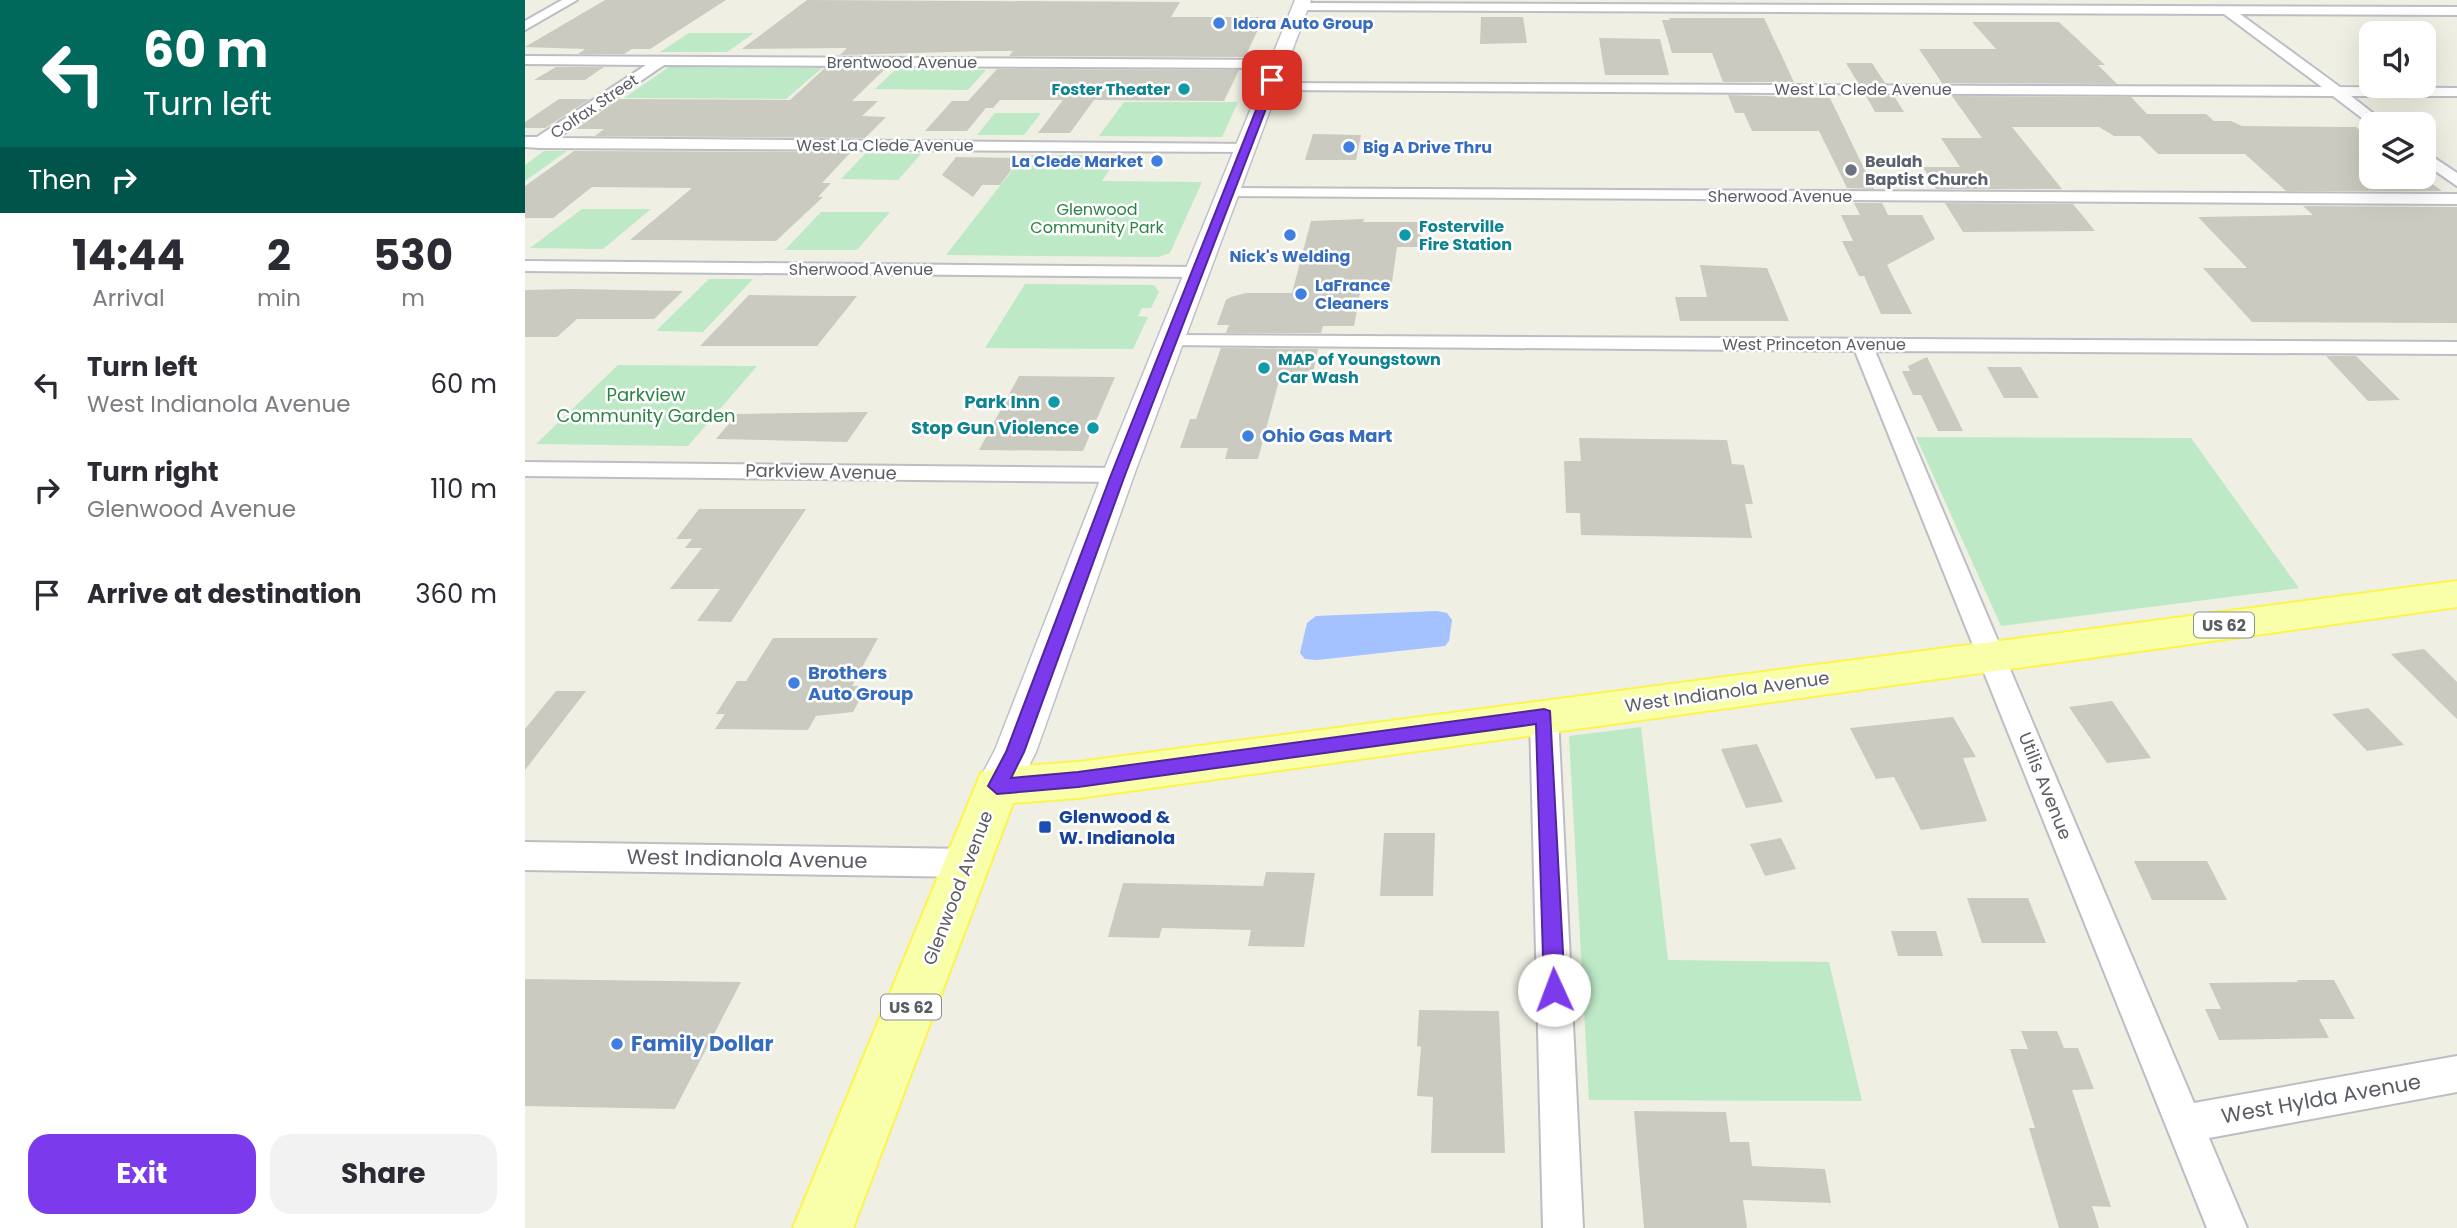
<!DOCTYPE html>
<html lang="en">
<head>
<meta charset="utf-8">
<style>
  body { margin:0; font-family:Poppins,sans-serif; background:#f2f2f3; color:#2b2b33; height:100vh; display:flex; flex-direction:column; font-size:26px; white-space:nowrap }
  * { box-sizing:border-box; margin:0 }
  p { font-size:23px; color:#7c7c81 }
  .icon { flex:none; width:38px; height:38px; fill:none; stroke:currentColor; stroke-width:2; stroke-linecap:round; stroke-linejoin:round }
  .map { position:relative; flex:1; overflow:hidden }
  .side { display:flex; flex-direction:column; background:#fff; width:525px }
  .side>* { flex:none }
  .hud { background:#00695c; color:#fff; overflow:hidden }
  .tools { position:absolute; left:1834px; top:21px; display:grid; gap:14px }
  .tools a { display:grid; place-items:center; width:77px; height:77px; border-radius:14px; background:#fff; box-shadow:0 7px 28px #0002; font-size:35px }
  .pin { position:absolute; display:grid; place-items:center; width:60px; height:60px; color:#fff; margin:-30px; border-radius:14px; box-shadow:0 4px 10px #0006 }
  .me { position:absolute; width:77px; margin:-38px; rotate:358deg; stroke-linejoin:round; filter:drop-shadow(0 0 5px #0008) }
  .turn { display:flex; align-items:center; gap:24px; height:147px; padding:0 28px; font-size:32px }
  .turn .icon { width:91px; height:91px; stroke-width:2.5 }
  .turn b { display:block; font-size:49px; line-height:60px }
  .then { display:flex; align-items:center; height:66px; padding:0 28px; background:#0003; gap:14px; font-size:26px }
  .eta { display:flex; justify-content:space-evenly; align-items:center; height:119px; text-align:center }
  .eta b { font-size:42px; font-weight:700; line-height:49px }
  .button { display:flex; gap:14px; margin-top:auto; padding:14px 28px }
  .button a { flex:1; height:80px; border-radius:21px; background:#7c3aed; color:#fff; font-size:28px; font-weight:700; line-height:80px; text-align:center }
  .button a+a { background:#f2f2f3; color:#2b2b33 }
  ul { padding:0; list-style:none }
  li { display:flex; align-items:center; gap:21px; height:105px; padding:0 28px }
  li div { flex:1 }
  li b { display:block; font-size:26px }
  li em { font-style:normal }
  main { display:flex; flex:1; min-height:0 }
  .map>svg:first-child { display:block }
</style>
</head>
<body>
<main>
<section class="side">
<div class="hud">
<div class="turn"><svg class="icon" aria-label="left" viewBox="0 0 24 24"><path d="M17 20v-9H6M10 6l-5 5 5 5"/></svg><div><b>60 m</b>Turn left</div></div>
<div class="then">Then<svg class="icon" aria-label="right" viewBox="0 0 24 24"><path d="M7 20v-9h11M14 6l5 5-5 5"/></svg></div>
</div>
<div class="eta">
<div><b>14:44</b><p>Arrival</p></div>
<div><b>2</b><p>min</p></div>
<div><b>530</b><p>m</p></div>
</div>
<ul>
<li><svg class="icon" aria-label="left" viewBox="0 0 24 24"><path d="M17 20v-9H6M10 6l-5 5 5 5"/></svg><div><b>Turn left</b><p>West Indianola Avenue</p></div><em>60 m</em></li>
<li><svg class="icon" aria-label="right" viewBox="0 0 24 24"><path d="M7 20v-9h11M14 6l5 5-5 5"/></svg><div><b>Turn right</b><p>Glenwood Avenue</p></div><em>110 m</em></li>
<li><svg class="icon" aria-label="arrive" viewBox="0 0 24 24"><path d="M6 21V4h12l-3 4 3 4H6"/></svg><div><b>Arrive at destination</b></div><em>360 m</em></li>
</ul>
<div class="button"><a>Exit</a><a>Share</a></div>
</section>
<div class="map">
<svg width="1932" height="1228" viewBox="0 0 1932 1228">
  <rect width="100%" height="100%" fill="#efefe3"/>
  <!-- green -->
  <g fill="#bde9c7">
    <path d="M 164,33 L 229,33 L 202,52 L 135,52 Z"/>
    <path d="M 144,67 L 297,68 L 261,99 L 99,98 Z"/>
    <path d="M 371,69 L 461,70 L 443,90 L 350,89 Z"/>
    <path d="M 599,102 L 713,102 L 697,137 L 574,136 Z"/>
    <path d="M 470,113 L 516,113 L 499,135 L 452,135 Z"/>
    <path d="M 19,151 L 42,151 L 0,181 L 0,165 Z"/>
    <path d="M 341,153 L 396,154 L 373,180 L 316,179 Z"/>
    <path d="M 499,155 L 594,155 L 577,181 L 677,182 L 645,253 L 633,257 L 421,255 Z"/>
    <path d="M 57,209 L 126,209 L 78,249 L 5,248 Z"/>
    <path d="M 296,212 L 365,212 L 332,250 L 260,250 Z"/>
    <path d="M 184,279 L 228,279 L 178,332 L 131,331 Z"/>
    <path d="M 500,284 L 629,285 L 634,292 L 626,308 L 617,308 L 613,316 L 623,317 L 608,349 L 460,348 Z"/>
    <path d="M 93,365 L 232,366 L 163,446 L 11,444 Z"/>
    <path d="M 1391,437 L 1666,438 L 1774,588 L 1476,626 Z"/>
    <path d="M 1116,727 L 1143,960 L 1304,962 L 1337,1101 L 1064,1100 L 1044,736 Z"/>
  </g>
  <!-- water -->
  <path fill="#a3c2ff" d="M 912,611 L 922,613 L 927,620 L 924,641 L 920,646 L 792,660 L 780,659 L 775,653 L 782,623 L 791,616 Z"/>
  <!-- building -->
  <g fill="#cacac0">
    <path d="M 80,0 L 201,0 L 125,49 L 107,49 L 99,54 L 53,54 L 60,49 L 0,47 Z"/>
    <path d="M 282,0 L 655,2 L 646,17 L 739,17 L 720,57 L 484,56 L 488,51 L 462,51 L 315,55 L 322,48 L 217,49 Z"/>
    <path d="M 956,17 L 998,17 L 1002,43 L 955,44 Z"/>
    <path d="M 1144,18 L 1239,18 L 1269,82 L 1198,82 L 1187,53 L 1147,53 L 1137,20 L 1145,20 Z"/>
    <path d="M 1447,22 L 1534,22 L 1580,65 L 1573,65 L 1592,84 L 1417,83 L 1394,49 L 1471,49 Z"/>
    <path d="M 1074,38 L 1135,39 L 1144,75 L 1080,75 Z"/>
    <path d="M 1321,63 L 1347,63 L 1360,83 L 1333,83 Z"/>
    <path d="M 31,67 L 79,67 L 60,80 L 9,80 Z"/>
    <path d="M 300,68 L 360,69 L 327,101 L 353,101 L 337,116 L 361,117 L 340,138 L 70,136 L 79,129 L 51,129 L 94,99 L 265,100 Z"/>
    <path d="M 472,69 L 714,70 L 699,101 L 569,100 L 545,133 L 513,133 L 538,100 L 475,100 L 468,108 L 461,108 L 442,131 L 400,131 L 427,101 L 443,101 Z"/>
    <path d="M 1203,95 L 1305,98 L 1349,189 L 1322,188 L 1294,131 L 1227,131 L 1219,113 L 1210,113 Z"/>
    <path d="M 1341,96 L 1369,96 L 1379,112 L 1350,112 Z"/>
    <path d="M 1427,96 L 1606,97 L 1622,114 L 1681,114 L 1689,121 L 1706,121 L 1717,126 L 1831,127 L 1846,139 L 1846,177 L 1898,177 L 1917,191 L 1761,191 L 1720,154 L 1633,154 L 1615,136 L 1589,136 L 1574,127 L 1487,127 L 1537,189 L 1411,189 L 1398,167 L 1435,167 L 1416,138 L 1457,138 Z"/>
    <path d="M 34,99 L 65,99 L 20,128 L 0,128 L 0,122 Z"/>
    <path d="M 788,134 L 836,135 L 831,160 L 780,160 Z"/>
    <path d="M 49,151 L 326,152 L 297,183 L 306,183 L 293,197 L 298,197 L 251,241 L 144,240 L 105,240 L 167,188 L 67,187 L 28,218 L 0,218 L 0,186 Z"/>
    <path d="M 431,157 L 495,158 L 475,185 L 457,185 L 448,197 L 417,175 Z"/>
    <path d="M 1329,203 L 1357,203 L 1363,215 L 1397,215 L 1410,239 L 1362,265 L 1387,314 L 1356,314 L 1339,276 L 1334,276 L 1317,241 L 1328,241 L 1316,215 L 1335,215 Z"/>
    <path d="M 1420,203 L 1548,204 L 1570,231 L 1438,232 Z"/>
    <path d="M 1778,206 L 1932,207 L 1932,323 L 1727,322 L 1678,268 L 1722,268 L 1673,217 L 1788,215 Z"/>
    <path d="M 839,219 L 838,222 L 898,222 L 895,247 L 872,247 L 867,282 L 837,282 L 829,326 L 798,326 L 796,333 L 701,333 L 704,325 L 692,325 L 701,300 L 706,297 L 721,293 L 767,293 L 786,221 Z"/>
    <path d="M 1175,265 L 1242,268 L 1264,321 L 1155,321 L 1150,297 L 1182,297 Z"/>
    <path d="M 0,290 L 47,289 L 158,291 L 129,319 L 52,319 L 32,337 L 0,337 Z"/>
    <path d="M 224,295 L 302,296 L 332,296 L 292,346 L 175,346 Z"/>
    <path d="M 696,348 L 793,349 L 787,377 L 755,377 L 733,459 L 700,459 L 703,448 L 655,448 L 665,419 L 671,419 Z"/>
    <path d="M 1801,356 L 1831,356 L 1875,400 L 1843,401 Z"/>
    <path d="M 1402,357 L 1438,431 L 1413,431 L 1396,395 L 1388,395 L 1377,371 L 1385,371 L 1383,366 Z"/>
    <path d="M 1462,367 L 1496,367 L 1514,398 L 1479,398 Z"/>
    <path d="M 494,376 L 590,377 L 558,451 L 454,450 Z"/>
    <path d="M 343,412 L 322,442 L 191,439 L 212,414 Z"/>
    <path d="M 1054,438 L 1202,440 L 1207,464 L 1219,465 L 1228,504 L 1220,504 L 1227,538 L 1056,535 L 1055,513 L 1041,513 L 1039,461 L 1056,461 Z"/>
    <path d="M 174,509 L 281,509 L 206,622 L 172,621 L 195,589 L 145,589 L 177,548 L 160,548 L 167,539 L 151,539 Z"/>
    <path d="M 248,638 L 353,638 L 327,686 L 342,686 L 328,712 L 291,716 L 283,730 L 190,729 L 200,714 L 191,714 L 212,681 L 221,681 Z"/>
    <path d="M 1899,649 L 1932,682 L 1932,719 L 1866,654 Z"/>
    <path d="M 31,691 L 61,691 L 0,770 L 0,729 Z"/>
    <path d="M 1587,701 L 1626,758 L 1582,763 L 1544,707 Z"/>
    <path d="M 1843,708 L 1879,745 L 1842,751 L 1807,714 Z"/>
    <path d="M 1428,717 L 1451,757 L 1438,758 L 1462,821 L 1396,830 L 1369,777 L 1351,779 L 1325,728 Z"/>
    <path d="M 1232,744 L 1258,802 L 1221,808 L 1196,749 Z"/>
    <path d="M 859,833 L 910,833 L 908,896 L 855,896 Z"/>
    <path d="M 1256,838 L 1271,869 L 1240,876 L 1225,844 Z"/>
    <path d="M 1609,861 L 1682,861 L 1702,900 L 1627,900 Z"/>
    <path d="M 741,872 L 790,873 L 779,947 L 723,946 L 726,930 L 637,928 L 634,938 L 583,937 L 598,883 L 738,886 Z"/>
    <path d="M 1442,898 L 1503,898 L 1521,943 L 1457,943 Z"/>
    <path d="M 1366,931 L 1411,931 L 1418,956 L 1373,956 Z"/>
    <path d="M 0,979 L 216,982 L 150,1109 L 0,1106 Z"/>
    <path d="M 1772,980 L 1809,980 L 1830,1019 L 1794,1019 L 1804,1038 L 1694,1040 L 1680,1009 L 1696,1009 L 1684,983 L 1773,982 Z"/>
    <path d="M 894,1010 L 974,1011 L 980,1153 L 906,1153 L 908,1097 L 892,1096 L 896,1047 L 892,1046 Z"/>
    <path d="M 1496,1031 L 1532,1031 L 1539,1048 L 1553,1048 L 1569,1089 L 1547,1090 L 1586,1207 L 1567,1206 L 1574,1228 L 1534,1228 L 1504,1128 L 1510,1128 L 1485,1049 L 1503,1049 Z"/>
    <path d="M 1109,1111 L 1201,1112 L 1205,1142 L 1224,1142 L 1227,1166 L 1300,1169 L 1306,1203 L 1218,1200 L 1222,1228 L 1119,1228 Z"/>
  </g>
  <g fill="none" stroke-linecap="round" stroke-linejoin="round">
    <defs>
      <g id="minor">
        <path d="M 37,0 L 52,0 L 0,30 L 0,21 Z"/>
        <path d="M 775,3 L 1932,7 L 1932,15 L 1715,14 L 1815,87 L 1932,88 L 1932,96 L 1826,96 L 1862,124 L 1846,125 L 1808,96 L 740,90 L 740,84 L 745,83 L 1797,87 L 1699,14 L 771,10 L 771,4 Z"/>
        <path d="M 0,56 L 753,60 L 760,64 L 753,68 L 139,65 L 32,138 L 726,144 L 726,150 L 721,152 L 14,148 L 0,147 L 0,137 L 12,137 L 121,65 L 0,64 Z"/>
        <path d="M 1899,151 L 1932,173 L 1932,186 L 1899,163 Z"/>
        <path d="M 704,188 L 1932,194 L 1932,204 L 698,196 L 696,193 Z"/>
        <path d="M 0,261 L 673,267 L 682,272 L 673,277 L 0,271 Z"/>
        <path d="M 647,335 L 1932,342 L 1932,354 L 1350,351 L 1669,1103 L 1932,1056 L 1932,1092 L 1684,1138 L 1722,1228 L 1682,1228 L 1330,351 L 640,345 L 637,341 Z"/>
        <path d="M 0,462 L 593,468 L 601,470 L 605,475 L 601,480 L 593,482 L 0,476 Z"/>
        <path d="M 1019,705 L 1029,708 L 1033,716 L 1058,1228 L 1018,1228 L 1005,716 L 1009,708 Z"/>
        <path d="M 0,842 L 444,849 L 455,853 L 460,863 L 455,873 L 444,877 L 0,870 Z"/>
      </g>
      <path id="secondary" d="M 770,0 L 786,0 L 609,475 L 511,752 L 487,798 L 472,803 L 457,798 L 451,786 L 470,750 L 577,475 Z"/>
      <path id="primary" d="M 1932,581 L 1932,607 L 553,798 L 488,803 L 328,1228 L 268,1228 L 456,773 L 472,768 L 553,762 Z"/>
    </defs>
    <!-- minor casing -->
    <use href="#minor" stroke="#bdbec5" stroke-width="4"/>
    <!-- secondary casing -->
    <use href="#secondary" stroke="#bfc1c9" stroke-width="3"/>
    <!-- primary casing -->
    <use href="#primary" stroke="#fdf44e" stroke-width="4"/>
    <!-- minor -->
    <use href="#minor" fill="#fff" fill-rule="evenodd"/>
    <!-- secondary -->
    <use href="#secondary" fill="#fff" fill-rule="evenodd"/>
    <!-- primary -->
    <use href="#primary" fill="#f9ffa8" fill-rule="evenodd"/>
  </g>
  <!-- route -->
  <path fill="#7c3aed" stroke="#51269a" stroke-width="2" d="M 747,78 L 752,80 L 600,475 L 499,752 L 486,778 L 553,772 L 1019,709 L 1025,711 L 1040,990 L 1037,997 L 1029,1000 L 1022,997 L 1019,990 L 1011,724 L 553,787 L 472,794 L 463,786 L 481,752 L 586,475 L 743,80 Z"/>
  <!-- markers -->
  <g fill="#3f7fe0" stroke="#fff" stroke-width="2.5">
    <circle cx="694" cy="23" r="7"/>
    <circle cx="824" cy="147" r="7"/>
    <circle cx="632" cy="161" r="7"/>
    <circle cx="765" cy="235" r="7"/>
    <circle cx="776" cy="294" r="7"/>
    <circle cx="723" cy="436" r="7"/>
    <circle cx="269" cy="683" r="7"/>
    <circle cx="92" cy="1044" r="7"/>
  </g>
  <g fill="#0f9aa8" stroke="#fff" stroke-width="2.5">
    <circle cx="659" cy="89" r="7"/>
    <circle cx="880" cy="235" r="7"/>
    <circle cx="739" cy="368" r="7"/>
    <circle cx="529" cy="402" r="7"/>
    <circle cx="568" cy="428" r="7"/>
  </g>
  <circle fill="#6b7280" stroke="#fff" stroke-width="2.5" cx="1326" cy="170" r="7"/>
  <rect fill="#1a4fb4" stroke="#fff" stroke-width="2.5" x="513" y="820" width="14" height="14" rx="3.5"/>
  <g text-anchor="middle" stroke-width="5" stroke-linejoin="round" paint-order="stroke">
    <!-- far-shop labels -->
    <g font-size="16" font-weight="bold" fill="#366cbe" stroke="#fff" text-anchor="start">
      <text x="708" y="29">Idora Auto Group</text>
      <text x="838" y="153">Big A Drive Thru</text>
      <text x="618" y="167" text-anchor="end">La Clede Market</text>
      <text x="765" y="262" text-anchor="middle">Nick's Welding</text>
      <text x="790" y="291">LaFrance<tspan x="790" dy="18">Cleaners</tspan></text>
    </g>
    <!-- far-street labels -->
    <g font-size="16" fill="#5b5d65" stroke="#fff">
      <text x="377" y="68">Brentwood Avenue</text>
      <text x="1338" y="95">West La Clede Avenue</text>
      <text transform="translate(69 106) rotate(-34)" y="6">Colfax Street</text>
      <text x="360" y="151">West La Clede Avenue</text>
      <text x="1255" y="202">Sherwood Avenue</text>
      <text x="336" y="275">Sherwood Avenue</text>
      <text x="1289" y="350">West Princeton Avenue</text>
    </g>
    <!-- far-culture labels -->
    <g font-size="16" font-weight="bold" fill="#0d838f" stroke="#fff" text-anchor="start">
      <text x="645" y="95" text-anchor="end">Foster Theater</text>
      <text x="894" y="232">Fosterville<tspan x="894" dy="18">Fire Station</tspan></text>
      <text x="753" y="365">MAP of Youngstown<tspan x="753" dy="18">Car Wash</tspan></text>
    </g>
    <!-- far-worship labels -->
    <g font-size="16" font-weight="bold" fill="#5b616d" stroke="#fff" text-anchor="start">
      <text x="1340" y="167">Beulah<tspan x="1340" dy="18">Baptist Church</tspan></text>
    </g>
    <!-- far-park labels -->
    <g font-size="16" fill="#2c8244" stroke="#fff">
      <text x="572" y="215">Glenwood<tspan x="572" dy="18">Community Park</tspan></text>
    </g>
    <!-- shield labels -->
    <g fill="#fff" stroke="#8c8e93" stroke-width="2">
      <rect x="1669" y="612.5" width="60" height="25" rx="5"/>
      <rect x="356" y="994.5" width="60" height="25" rx="5"/>
    </g>
    <g font-size="16" font-weight="bold" fill="#5b5d65">
      <text x="1699" y="631">US 62</text>
      <text x="386" y="1013">US 62</text>
    </g>
    <!-- park labels -->
    <g font-size="18" fill="#2c8244" stroke="#fff">
      <text x="121" y="401">Parkview<tspan x="121" dy="21">Community Garden</tspan></text>
    </g>
    <!-- culture labels -->
    <g font-size="18" font-weight="bold" fill="#0d838f" stroke="#fff" text-anchor="end">
      <text x="515" y="408">Park Inn</text>
      <text x="554" y="434">Stop Gun Violence</text>
    </g>
    <!-- shop labels -->
    <g font-size="18" font-weight="bold" fill="#366cbe" stroke="#fff" text-anchor="start">
      <text x="737" y="442">Ohio Gas Mart</text>
      <text x="283" y="679">Brothers<tspan x="283" dy="21">Auto Group</tspan></text>
    </g>
    <!-- street labels -->
    <g font-size="18" fill="#5b5d65" stroke="#fff">
      <text transform="translate(296 472) rotate(1)" y="6">Parkview Avenue</text>
      <text transform="translate(1202 692) rotate(-8)" y="6">West Indianola Avenue</text>
      <text transform="translate(1520 786) rotate(68)" y="6">Utilis Avenue</text>
      <text transform="translate(433 888) rotate(-69)" y="6">Glenwood Avenue</text>
    </g>
    <!-- transit labels -->
    <g font-size="18" font-weight="bold" fill="#164399" stroke="#fff" text-anchor="start">
      <text x="534" y="823">Glenwood &amp;<tspan x="534" dy="21">W. Indianola</tspan></text>
    </g>
    <!-- near-street labels -->
    <g font-size="21" fill="#5b5d65" stroke="#fff">
      <text transform="translate(222 859) rotate(1)" y="7">West Indianola Avenue</text>
      <text transform="translate(1796 1099) rotate(-10)" y="7">West Hylda Avenue</text>
    </g>
    <!-- near-shop labels -->
    <g font-size="21" font-weight="bold" fill="#366cbe" stroke="#fff" text-anchor="start">
      <text x="106" y="1051">Family Dollar</text>
    </g>
  </g>
</svg>
<div class="tools">
<a><svg class="icon" aria-label="sound" viewBox="0 0 24 24"><path d="M4 9h4l5-4v14l-5-4H4zM17 9q2 3 0 6"/></svg></a>
<a><svg class="icon" aria-label="layers" viewBox="0 0 24 24"><path d="M12 4l9 5-9 5-9-5zM3 14l9 5 9-5"/></svg></a>
</div>
<div class="pin" style="left:747px;top:80px;background:#d93025"><svg class="icon" aria-label="arrive" viewBox="0 0 24 24"><path d="M6 21V4h12l-3 4 3 4H6"/></svg></div>
<svg class="me" style="left:1029px;top:990px" viewBox="-20 -20 40 40"><circle r="19" fill="#fff"/><path d="M0-13L10 11 0 6-10 11z" fill="#7c3aed"/></svg>
</div>
</main>
</body>
</html>
